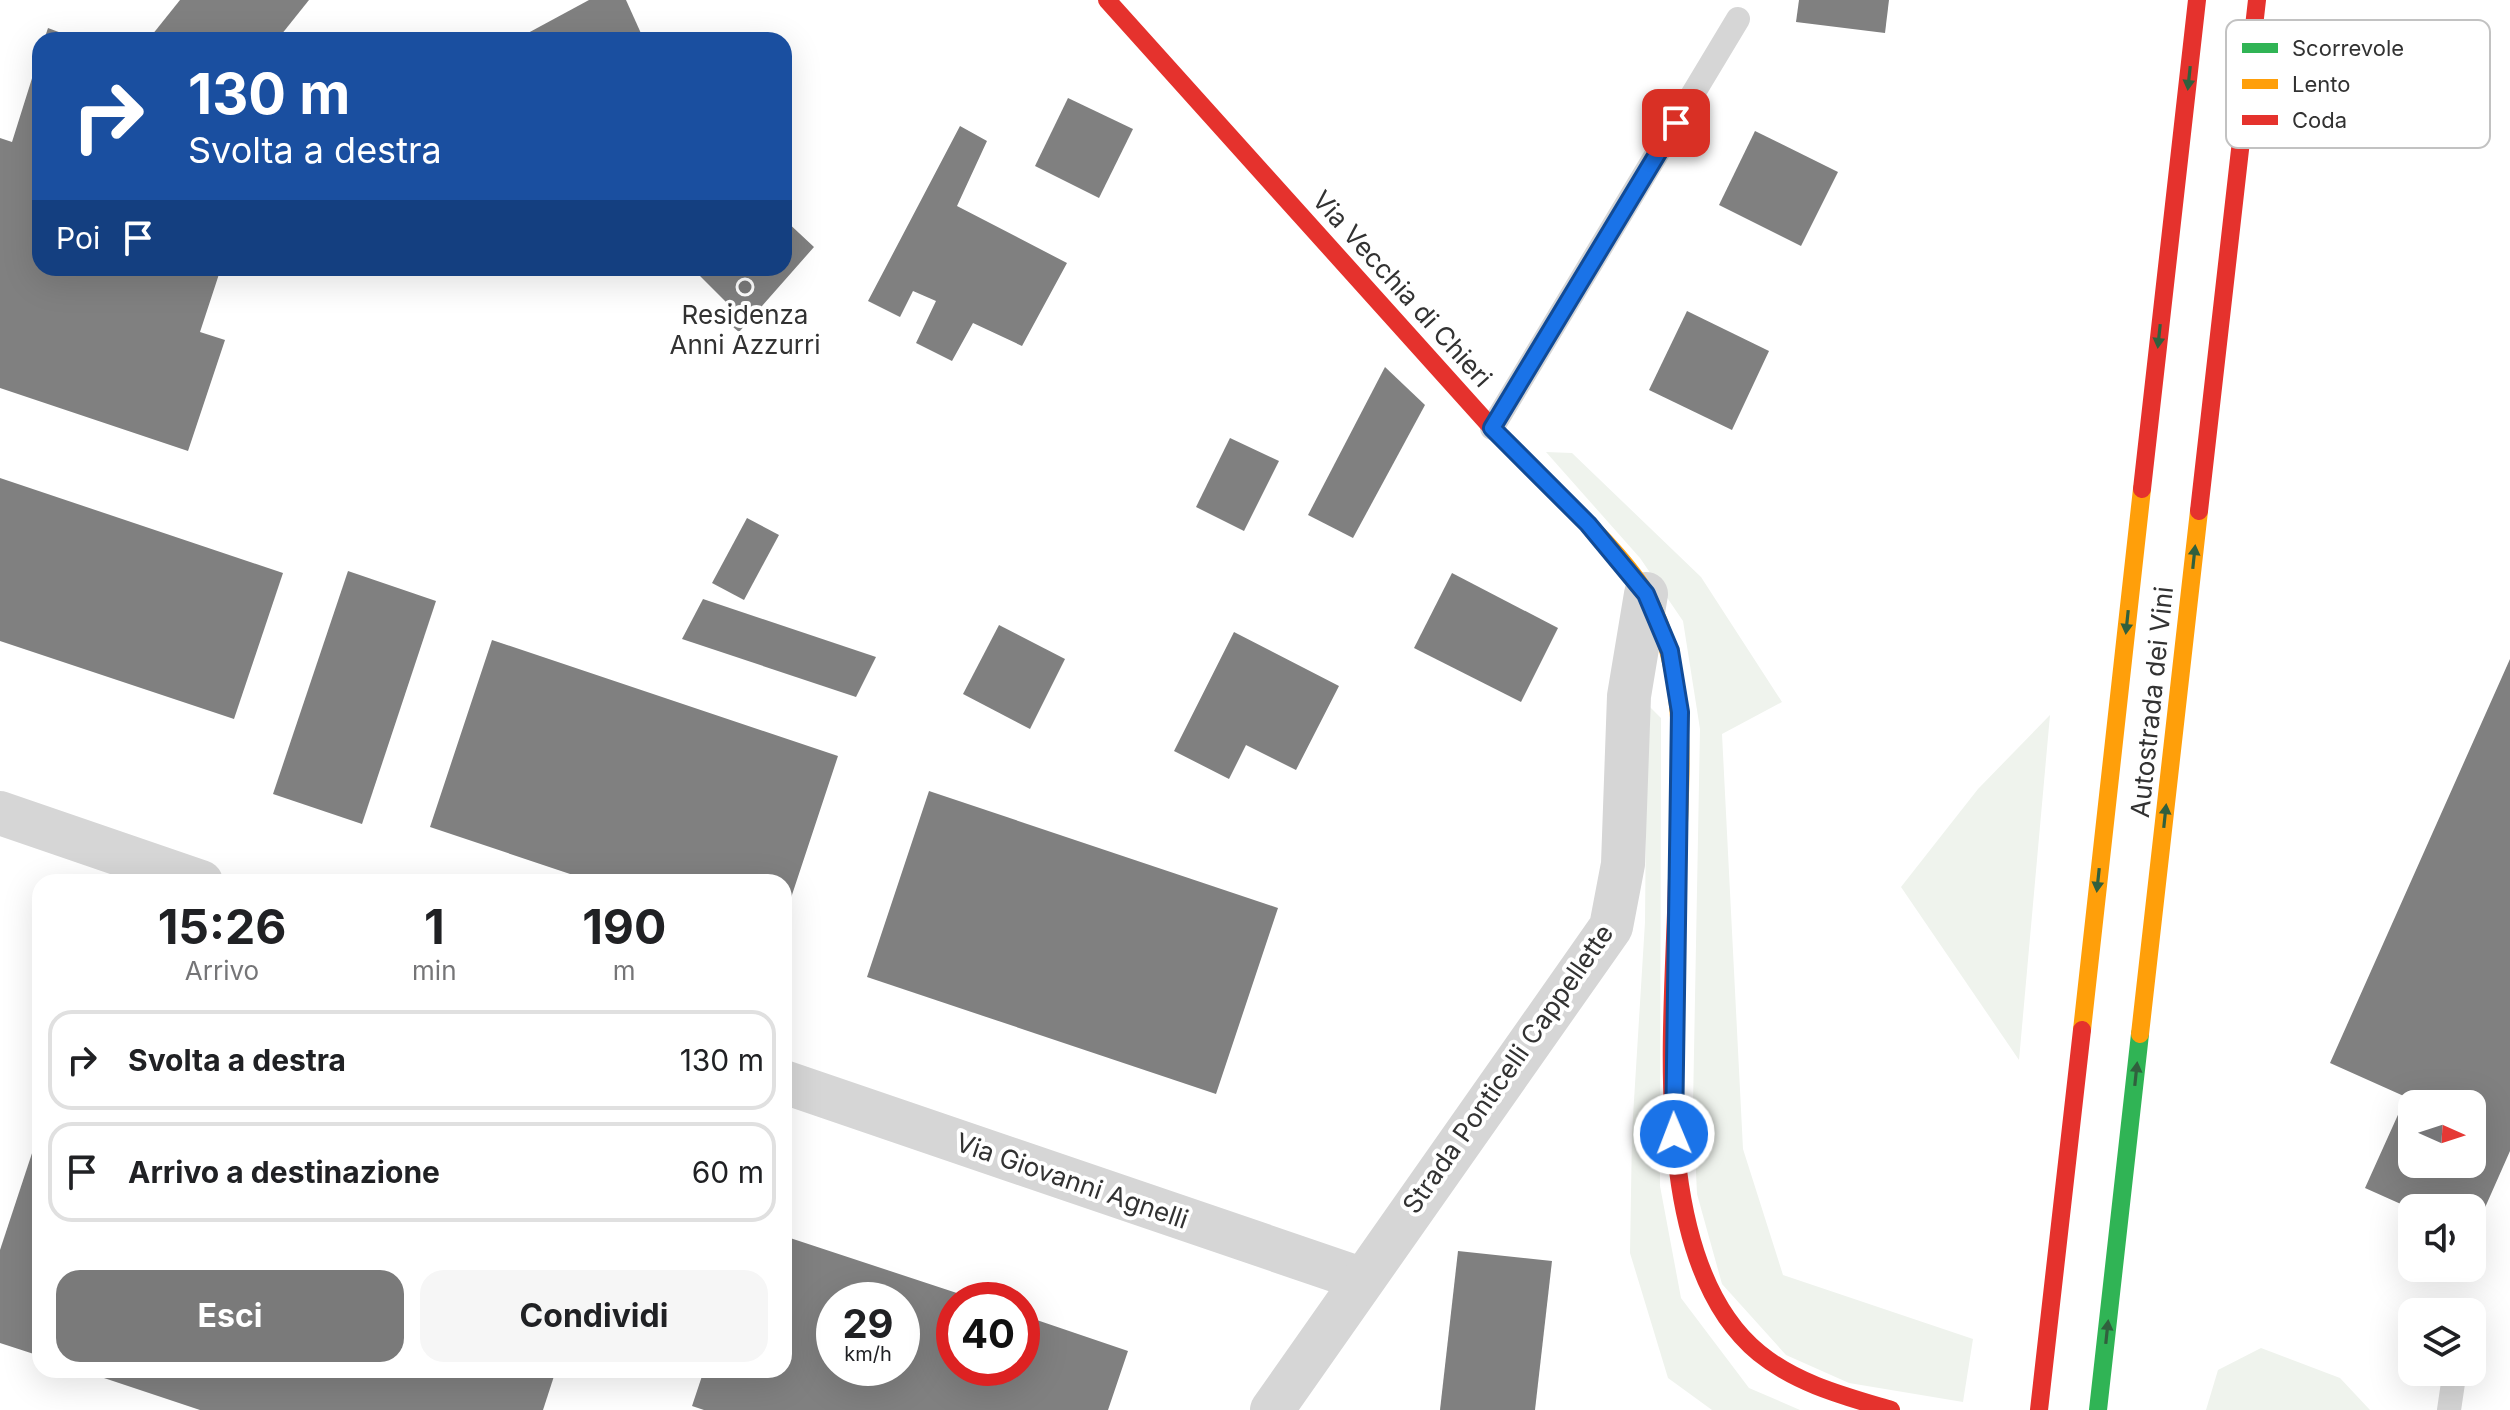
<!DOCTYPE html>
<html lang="it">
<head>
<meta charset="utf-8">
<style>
  body { margin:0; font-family:Inter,sans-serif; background:#f6f6f6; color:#202124; height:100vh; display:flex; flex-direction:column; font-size:30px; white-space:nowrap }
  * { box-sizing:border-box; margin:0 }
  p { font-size:26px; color:#757577 }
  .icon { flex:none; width:44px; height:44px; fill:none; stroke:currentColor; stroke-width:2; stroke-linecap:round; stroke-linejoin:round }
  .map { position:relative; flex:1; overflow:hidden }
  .drawer { position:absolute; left:32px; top:874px; width:760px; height:504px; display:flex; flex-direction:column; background:#fff; border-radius:24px; box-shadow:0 8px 32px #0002 }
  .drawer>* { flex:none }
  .guide { position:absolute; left:32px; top:32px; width:760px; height:244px; border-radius:24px; box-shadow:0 8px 32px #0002; background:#1a4fa0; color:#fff; overflow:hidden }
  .needle { width:52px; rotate:93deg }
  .tools { position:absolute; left:2398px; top:1090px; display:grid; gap:16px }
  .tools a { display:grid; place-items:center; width:88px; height:88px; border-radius:16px; background:#fff; box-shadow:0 8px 32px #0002; font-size:40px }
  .speed { position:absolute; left:816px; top:1282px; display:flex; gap:16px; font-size:40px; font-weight:700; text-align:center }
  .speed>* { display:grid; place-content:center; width:104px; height:104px; border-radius:50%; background:#fff; box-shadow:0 8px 32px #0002; line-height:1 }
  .speed small { font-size:20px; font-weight:400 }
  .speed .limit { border:12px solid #d22; background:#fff; color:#111 }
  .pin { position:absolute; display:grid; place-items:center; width:68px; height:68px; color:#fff; margin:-34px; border-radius:16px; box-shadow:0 4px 12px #0006 }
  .me { position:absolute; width:88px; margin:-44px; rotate:359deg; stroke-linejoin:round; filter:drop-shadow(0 0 6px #0008) }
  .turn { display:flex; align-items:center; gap:28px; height:168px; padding:0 24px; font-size:36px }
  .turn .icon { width:104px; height:104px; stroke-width:2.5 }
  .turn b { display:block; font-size:56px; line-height:68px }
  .then { display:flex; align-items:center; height:76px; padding:0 24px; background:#0003; gap:16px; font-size:30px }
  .eta { display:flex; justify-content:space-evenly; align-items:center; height:136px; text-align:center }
  .eta b { font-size:48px; font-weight:700; line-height:56px }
  .primary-button { display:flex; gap:16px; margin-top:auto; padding:16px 24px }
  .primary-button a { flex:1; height:92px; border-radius:24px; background:#7a7a7a; color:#fff; font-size:32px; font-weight:700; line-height:92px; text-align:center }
  .primary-button a+a { background:#f6f6f6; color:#202124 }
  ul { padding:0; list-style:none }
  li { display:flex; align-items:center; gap:24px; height:100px; margin:0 16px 12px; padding:0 8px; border:4px solid #e0e0e0; border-radius:24px }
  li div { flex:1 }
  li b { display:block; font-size:30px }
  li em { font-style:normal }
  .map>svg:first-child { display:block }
</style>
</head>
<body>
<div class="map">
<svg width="2510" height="1410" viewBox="0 0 2510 1410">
  <rect width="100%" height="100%" fill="#fff"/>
  <!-- green -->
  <g fill="#eff3ed">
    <path d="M 1546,452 L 1572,453 L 1701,577 L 1782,702 L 1722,734 L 1743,1149 L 1783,1275 L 1973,1339 L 1963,1402 L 1849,1383 L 1786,1355 L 1722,1284 L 1697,1194 L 1693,1106 L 1700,729 L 1683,621 L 1640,558 Z"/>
    <path d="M 1647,704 L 1661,718 L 1660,1186 L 1681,1298 L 1749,1388 L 1800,1410 L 1712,1410 L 1668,1378 L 1630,1253 L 1632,1133 L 1645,922 Z"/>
    <path d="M 2050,715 L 2019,1060 L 1901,887 L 1978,789 Z"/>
    <path d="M 2261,1348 L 2340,1378 L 2370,1410 L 2206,1410 L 2218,1370 Z"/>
  </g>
  <!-- building -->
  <g fill="#808080" fill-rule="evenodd">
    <path d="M 180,0 L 309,0 L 277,40 L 148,40 Z"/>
    <path d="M 589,0 L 626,0 L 644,40 L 515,40 Z"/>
    <path d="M 1799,0 L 1889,0 L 1885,33 L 1796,22 Z"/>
    <path d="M 48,28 L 80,40 L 44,40 Z"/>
    <path d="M 39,56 L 40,268 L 221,268 L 200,332 L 225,340 L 188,451 L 0,388 L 0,138 L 12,142 Z"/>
    <path d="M 1068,98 L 1133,129 L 1099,198 L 1035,166 Z"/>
    <path d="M 960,126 L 987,141 L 957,206 L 1067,263 L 1022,346 L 973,323 L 952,361 L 916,343 L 936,301 L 913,291 L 900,317 L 868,301 Z"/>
    <path d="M 1755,131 L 1838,172 L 1801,246 L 1719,205 Z"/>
    <path d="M 784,219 L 814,247 L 739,332 L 721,317 L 730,306 L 692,268 L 784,268 Z"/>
    <path d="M 1687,311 L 1769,351 L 1732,430 L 1649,390 Z"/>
    <path d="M 1385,367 L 1425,405 L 1353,538 L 1308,515 Z"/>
    <path d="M 1230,438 L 1279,461 L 1244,531 L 1196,507 Z"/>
    <path d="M 0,478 L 283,573 L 234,719 L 0,641 Z"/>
    <path d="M 747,518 L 779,535 L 744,600 L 712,583 Z"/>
    <path d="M 348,571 L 436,601 L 362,824 L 273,794 Z"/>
    <path d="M 1452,573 L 1558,628 L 1521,702 L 1414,648 Z"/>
    <path d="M 703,599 L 876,657 L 856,697 L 682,639 Z"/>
    <path d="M 999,625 L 1065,659 L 1030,729 L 963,694 Z"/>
    <path d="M 1234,632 L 1339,686 L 1296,770 L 1246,745 L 1229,779 L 1174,751 Z"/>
    <path d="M 492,640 L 838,756 L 785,916 L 784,882 L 594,882 L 430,827 Z"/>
    <path d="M 2510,659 L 2510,1151 L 2472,1237 L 2472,1208 L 2412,1209 L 2365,1188 L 2406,1097 L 2330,1063 ZM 2412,1104 L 2472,1104 L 2472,1164 L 2412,1164 Z"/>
    <path d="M 929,791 L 1278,908 L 1216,1094 L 867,977 Z"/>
    <path d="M 39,1132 L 40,1132 L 40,1356 L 0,1343 L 0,1250 Z"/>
    <path d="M 784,1236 L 975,1299 L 954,1300 L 954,1368 L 1022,1368 L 1022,1315 L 1128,1351 L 1108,1410 L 704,1410 L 692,1406 L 704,1370 L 784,1370 ZM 834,1300 L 902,1300 L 902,1368 L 834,1368 Z"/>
    <path d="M 1458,1251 L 1552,1261 L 1535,1410 L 1440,1410 Z"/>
    <path d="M 556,1370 L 543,1410 L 200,1410 L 83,1371 Z"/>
  </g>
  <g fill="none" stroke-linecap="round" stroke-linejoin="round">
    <!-- lane -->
    <g stroke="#d6d6d6" stroke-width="24">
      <path d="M 1492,428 L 1738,19"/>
      <path d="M 2449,1410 L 2453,1383"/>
    </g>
    <!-- street -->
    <g stroke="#d6d6d6" stroke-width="44">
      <path d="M 0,813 L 201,882"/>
      <path d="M 784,1082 L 1361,1279"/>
      <path d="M 1272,1410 L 1611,927 L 1623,864 L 1629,696 L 1646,594"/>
    </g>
    <!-- fast -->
    <path stroke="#30b455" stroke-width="18" d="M 2098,1410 L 2140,1034"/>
    <!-- slow -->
    <g stroke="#ff9f0a" stroke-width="18">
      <path d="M 1559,495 C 1585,521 1630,564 1647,596 C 1693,682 1679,784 1677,878"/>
      <path d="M 2082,1030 L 2142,489"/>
      <path d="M 2140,1034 L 2199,511"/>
    </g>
    <!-- jam -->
    <g stroke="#e5322d" stroke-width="18">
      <path d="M 1107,0 L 1492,428 L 1559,495"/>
      <path d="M 2142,489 L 2197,0"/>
      <path d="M 2199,511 L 2257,0"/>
      <path d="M 1677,878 C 1675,1013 1644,1259 1759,1353 C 1797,1384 1844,1396 1891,1410"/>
      <path d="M 2039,1410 L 2082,1030"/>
    </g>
  </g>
  <!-- one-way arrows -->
  <defs><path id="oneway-solid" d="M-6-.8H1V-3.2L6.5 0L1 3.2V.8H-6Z" transform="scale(2)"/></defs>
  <g fill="#31603e">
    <use href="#oneway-solid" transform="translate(2189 78) rotate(96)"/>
    <use href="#oneway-solid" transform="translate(2159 336) rotate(96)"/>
    <use href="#oneway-solid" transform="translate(2194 557) rotate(-84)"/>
    <use href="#oneway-solid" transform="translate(2127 622) rotate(96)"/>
    <use href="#oneway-solid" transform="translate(2165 816) rotate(-84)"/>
    <use href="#oneway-solid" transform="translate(2098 880) rotate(96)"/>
    <use href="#oneway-solid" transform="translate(2136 1074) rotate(-84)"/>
    <use href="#oneway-solid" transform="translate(2107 1332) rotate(-84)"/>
  </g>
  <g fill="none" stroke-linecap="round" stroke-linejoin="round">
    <defs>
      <path id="route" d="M 1674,1134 L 1680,712 L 1670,651 L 1646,594 L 1588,524 L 1492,428 L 1676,123"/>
    </defs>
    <!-- route casing -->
    <use href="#route" stroke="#114b97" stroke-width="20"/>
    <!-- route -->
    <use href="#route" stroke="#1a73e8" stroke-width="14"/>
  </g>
  <!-- markers -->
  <circle fill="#7a7a7a" stroke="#fff" stroke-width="3" cx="745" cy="287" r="8"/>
  <g text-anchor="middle" stroke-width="8" stroke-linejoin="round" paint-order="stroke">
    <!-- street labels -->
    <g font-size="26" fill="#323232" stroke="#fff">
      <text transform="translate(1402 289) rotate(48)" y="9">Via Vecchia di Chieri</text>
      <text transform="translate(2152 702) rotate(-84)" y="9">Autostrada dei Vini</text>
      <text transform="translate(1508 1069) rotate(-55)" y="9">Strada Ponticelli Cappellette</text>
      <text transform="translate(1072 1181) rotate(19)" y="9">Via Giovanni Agnelli</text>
    </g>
    <!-- poi labels -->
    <g font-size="26" fill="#323232" stroke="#fff">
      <text x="745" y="324">Residenza<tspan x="745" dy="30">Anni Azzurri</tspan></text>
    </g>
  </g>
  <!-- legend -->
  <rect x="2226" y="20" width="264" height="128" rx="12" fill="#fff" stroke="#c2c2c2" stroke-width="2"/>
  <rect x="2242" y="43" width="36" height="10" fill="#30b455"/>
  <rect x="2242" y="79" width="36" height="10" fill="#ff9f0a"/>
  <rect x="2242" y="115" width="36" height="10" fill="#e5322d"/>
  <g font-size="22" fill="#323232">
    <text x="2292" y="56">Scorrevole</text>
    <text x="2292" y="92">Lento</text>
    <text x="2292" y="128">Coda</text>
  </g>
</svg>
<div class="tools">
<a><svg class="needle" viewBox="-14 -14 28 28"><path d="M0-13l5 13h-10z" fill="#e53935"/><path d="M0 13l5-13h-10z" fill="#757577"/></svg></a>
<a><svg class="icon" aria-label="sound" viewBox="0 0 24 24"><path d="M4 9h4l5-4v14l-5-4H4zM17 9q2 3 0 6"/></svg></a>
<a><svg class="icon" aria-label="layers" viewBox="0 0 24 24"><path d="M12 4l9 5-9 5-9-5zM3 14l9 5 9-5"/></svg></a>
</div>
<div class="speed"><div>29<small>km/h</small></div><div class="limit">40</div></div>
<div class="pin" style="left:1676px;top:123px;background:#d93025"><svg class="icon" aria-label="arrive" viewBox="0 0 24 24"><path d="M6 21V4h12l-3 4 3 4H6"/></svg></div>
<svg class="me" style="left:1674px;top:1134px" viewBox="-20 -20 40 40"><circle r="17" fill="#1a73e8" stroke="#fff" stroke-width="3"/><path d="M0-11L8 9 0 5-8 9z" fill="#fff"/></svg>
<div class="guide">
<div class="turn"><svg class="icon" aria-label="right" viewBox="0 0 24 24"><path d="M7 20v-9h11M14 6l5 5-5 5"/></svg><div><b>130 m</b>Svolta a destra</div></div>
<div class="then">Poi<svg class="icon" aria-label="arrive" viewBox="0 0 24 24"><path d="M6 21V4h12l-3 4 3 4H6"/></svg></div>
</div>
<section class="drawer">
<div class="eta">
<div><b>15:26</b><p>Arrivo</p></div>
<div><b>1</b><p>min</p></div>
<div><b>190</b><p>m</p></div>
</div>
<ul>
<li><svg class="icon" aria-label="right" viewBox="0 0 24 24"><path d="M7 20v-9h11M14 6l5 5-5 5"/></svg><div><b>Svolta a destra</b></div><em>130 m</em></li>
<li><svg class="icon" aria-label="arrive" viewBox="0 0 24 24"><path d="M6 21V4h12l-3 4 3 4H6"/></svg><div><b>Arrivo a destinazione</b></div><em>60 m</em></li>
</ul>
<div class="primary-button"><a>Esci</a><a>Condividi</a></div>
</section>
</div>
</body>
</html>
